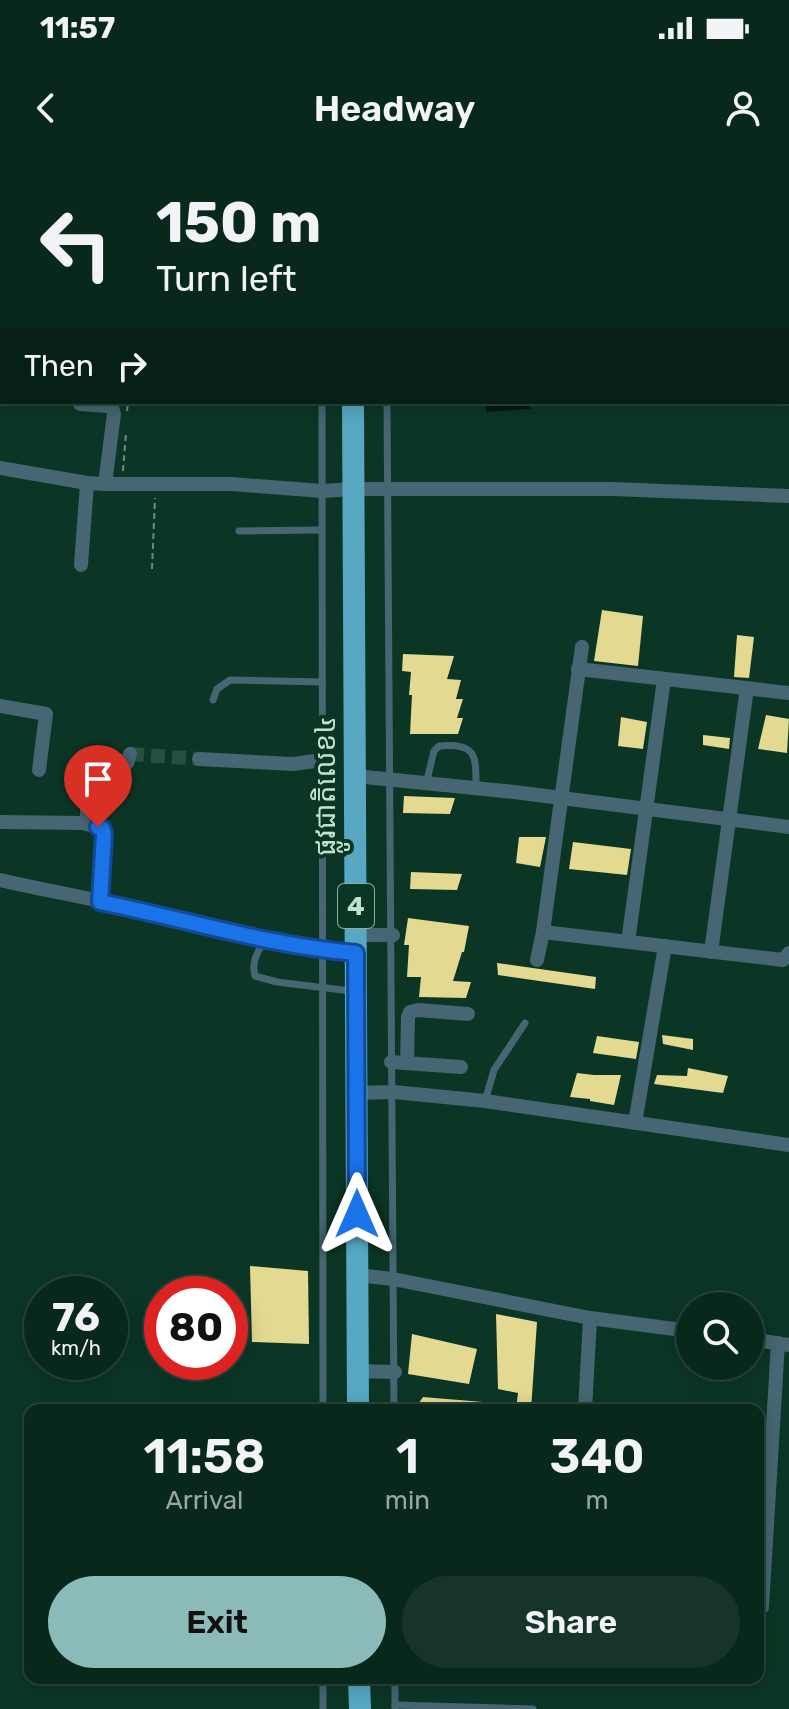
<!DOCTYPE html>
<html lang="en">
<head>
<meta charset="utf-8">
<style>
  body { margin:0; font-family:Rubik,"Noto Sans Khmer",sans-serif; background:#163429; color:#f1f3f6; height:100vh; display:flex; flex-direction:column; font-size:30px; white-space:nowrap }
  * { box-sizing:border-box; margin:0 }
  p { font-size:26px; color:#98a6a3 }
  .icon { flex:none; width:44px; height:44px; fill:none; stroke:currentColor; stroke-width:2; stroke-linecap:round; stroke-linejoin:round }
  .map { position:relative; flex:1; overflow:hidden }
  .panel { position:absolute; left:24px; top:1244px; width:740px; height:280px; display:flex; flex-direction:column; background:#08281c; border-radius:16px; box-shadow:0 4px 20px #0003,0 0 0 2px #29443b }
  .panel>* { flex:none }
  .banner { position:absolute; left:0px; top:0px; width:790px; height:244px; box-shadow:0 4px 20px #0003,0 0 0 2px #29443b; background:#08281c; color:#f1f3f6; overflow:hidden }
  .controls { position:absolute; left:676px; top:1132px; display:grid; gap:16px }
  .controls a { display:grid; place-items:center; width:88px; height:88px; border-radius:50%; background:#08281c; box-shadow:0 4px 20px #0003,0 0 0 2px #29443b; font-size:40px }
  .speed { position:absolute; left:24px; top:1116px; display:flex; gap:16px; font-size:40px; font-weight:700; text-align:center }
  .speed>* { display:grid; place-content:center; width:104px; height:104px; border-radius:50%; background:#08281c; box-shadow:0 4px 20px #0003,0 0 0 2px #29443b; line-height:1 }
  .speed small { font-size:20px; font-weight:400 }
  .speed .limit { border:12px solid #d22; background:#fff; color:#111 }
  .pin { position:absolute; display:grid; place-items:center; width:68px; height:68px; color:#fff; margin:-82px -34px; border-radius:50% 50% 50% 0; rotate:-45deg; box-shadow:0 0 8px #0007 }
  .pin .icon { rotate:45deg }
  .me { position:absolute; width:88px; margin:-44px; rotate:0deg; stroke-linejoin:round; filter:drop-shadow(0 0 6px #0008) }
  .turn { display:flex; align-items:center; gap:28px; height:168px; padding:0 24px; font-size:36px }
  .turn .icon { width:104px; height:104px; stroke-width:2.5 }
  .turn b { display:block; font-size:56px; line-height:68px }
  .then { display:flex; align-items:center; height:76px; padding:0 24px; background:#0003; gap:16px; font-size:30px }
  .eta { display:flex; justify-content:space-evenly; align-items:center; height:136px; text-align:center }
  .eta b { font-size:48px; font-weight:600; line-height:56px }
  .cta { display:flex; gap:16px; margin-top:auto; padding:16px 24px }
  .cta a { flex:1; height:92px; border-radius:48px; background:#8bbbb9; color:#111; font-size:32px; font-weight:600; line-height:92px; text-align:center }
  .cta a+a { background:#163429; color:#f1f3f6 }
  .status { display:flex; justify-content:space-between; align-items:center; height:56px; padding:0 40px; background:#08281c; direction:ltr }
  .status svg { height:22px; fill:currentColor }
  header { display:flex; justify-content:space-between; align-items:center; height:104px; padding:0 24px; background:#08281c; font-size:36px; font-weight:600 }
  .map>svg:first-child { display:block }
</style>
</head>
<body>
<div class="status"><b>11:57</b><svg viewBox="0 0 49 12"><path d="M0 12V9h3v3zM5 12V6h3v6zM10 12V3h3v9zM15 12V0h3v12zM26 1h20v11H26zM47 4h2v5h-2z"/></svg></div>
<header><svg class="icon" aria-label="back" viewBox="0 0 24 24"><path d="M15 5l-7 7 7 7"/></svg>Headway<svg class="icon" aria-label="person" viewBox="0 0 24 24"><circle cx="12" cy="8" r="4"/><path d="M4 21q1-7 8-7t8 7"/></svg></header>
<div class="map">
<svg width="789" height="1549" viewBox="0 0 789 1549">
  <rect width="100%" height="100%" fill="#0b3625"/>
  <!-- water -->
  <path fill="#051a11" d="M 486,242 L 530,242 L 530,249 L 486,252 Z"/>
  <!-- building -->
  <g fill="#e3d990">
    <path d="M 602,450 L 643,456 L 638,506 L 594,501 Z"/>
    <path d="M 737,475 L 754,477 L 749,518 L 734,517 Z"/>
    <path d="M 403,494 L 454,496 L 447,519 L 461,520 L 456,539 L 463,539 L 457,558 L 463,558 L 458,574 L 410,574 L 412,535 L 409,535 L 411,512 L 402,511 Z"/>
    <path d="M 766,555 L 789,559 L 787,593 L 758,589 Z"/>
    <path d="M 621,557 L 647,562 L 643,589 L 618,586 Z"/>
    <path d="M 703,575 L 730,578 L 729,589 L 703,585 Z"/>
    <path d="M 404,636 L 455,638 L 450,654 L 403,653 Z"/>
    <path d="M 519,677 L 546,677 L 540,707 L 516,703 Z"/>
    <path d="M 573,682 L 631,689 L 627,715 L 569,709 Z"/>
    <path d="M 411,712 L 462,714 L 457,730 L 410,729 Z"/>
    <path d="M 408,758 L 469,766 L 464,792 L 462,792 L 453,821 L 471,822 L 466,838 L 419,837 L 421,817 L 407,817 L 409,785 L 404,785 Z"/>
    <path d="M 497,803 L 596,817 L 595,829 L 498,815 Z"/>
    <path d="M 662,875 L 693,879 L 693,890 L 663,884 Z"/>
    <path d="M 597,876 L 639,882 L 636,899 L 593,893 Z"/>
    <path d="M 688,908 L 728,916 L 723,933 L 654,924 L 657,915 L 687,916 Z"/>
    <path d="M 577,913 L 594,915 L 621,915 L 614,945 L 590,941 L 590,939 L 570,937 Z"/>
    <path d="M 250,1106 L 308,1111 L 309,1184 L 252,1182 Z"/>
    <path d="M 496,1154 L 537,1162 L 531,1250 L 516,1249 L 518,1233 L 498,1229 Z"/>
    <path d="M 412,1174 L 477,1189 L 469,1224 L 408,1214 Z"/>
    <path d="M 423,1237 L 495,1243 L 494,1250 L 414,1250 Z"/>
  </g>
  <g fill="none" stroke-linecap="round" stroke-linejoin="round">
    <!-- minor-tunnel -->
    <path stroke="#26503f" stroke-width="14" stroke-dasharray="14 7" stroke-linecap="butt" d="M 130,594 L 199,599"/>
    <!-- path -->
    <g stroke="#688f7d" stroke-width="2" stroke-dasharray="6 4" stroke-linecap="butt">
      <path d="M 127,251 L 128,242"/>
      <path d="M 123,311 L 126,273"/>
      <path d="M 152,409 L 155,338"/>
    </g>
    <!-- service -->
    <g stroke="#456672" stroke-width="7">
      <path d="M 320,0 L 320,2"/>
      <path d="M 385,0 L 385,2"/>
      <path d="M 322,242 L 323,1250"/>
      <path d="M 387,242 L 394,1250"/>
      <path d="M 239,371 L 322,370"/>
      <path d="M 213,540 L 217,529 L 230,520 L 322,522"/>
      <path d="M 426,624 L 434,591 L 439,586 C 477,583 476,595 476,628"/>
      <path d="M 265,779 C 258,792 251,801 255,816 L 277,822 L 351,831"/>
      <path d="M 485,941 L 494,910 L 525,863"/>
      <path d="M 323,1518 L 323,1549"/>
      <path d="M 395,1518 L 395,1547"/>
      <path d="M 395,1545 L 533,1549"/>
    </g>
    <!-- minor -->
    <g stroke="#456672" stroke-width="14">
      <path d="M 173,0 L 173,2"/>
      <path d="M 218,0 L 218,2"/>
      <path d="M 479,0 L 479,2"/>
      <path d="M 563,0 L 563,2"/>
      <path d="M 788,189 L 789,189"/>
      <path d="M 80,244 L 107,246 L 112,248 L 114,254 L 105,324"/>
      <path d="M 0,308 L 87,323 L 105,324 L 231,324 L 322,331 L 354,329 L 613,329 L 789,336"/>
      <path d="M 81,405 L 87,323"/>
      <path d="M 578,509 L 789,533"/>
      <path d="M 0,546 L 46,554 L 39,610"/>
      <path d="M 199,599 L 293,604 L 322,600"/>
      <path d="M 355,616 L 514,632 L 789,667"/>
      <path d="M 0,662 L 82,663 L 87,661 L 87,611 L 92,603 L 127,603 L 130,594"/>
      <path d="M 82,663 L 102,668 L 104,674 L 100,742"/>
      <path d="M 0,720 C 54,732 109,742 163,755 C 227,770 290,787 356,793"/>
      <path d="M 543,772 L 783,800 L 789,793"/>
      <path d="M 356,775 L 393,775"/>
      <path d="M 628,782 L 664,519"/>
      <path d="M 711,792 L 747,528"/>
      <path d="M 537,800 L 543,772 L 582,487"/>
      <path d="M 391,902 L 461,907"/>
      <path d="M 407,903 L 408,857 L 410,852 L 418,850 L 468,854"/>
      <path d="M 357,933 L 394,932 L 485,941 L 789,985"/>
      <path d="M 635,963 L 665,786"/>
      <path d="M 357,1115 L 393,1119 L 590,1158 L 690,1171"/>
      <path d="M 750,1179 L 789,1185"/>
      <path d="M 358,1211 L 395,1212"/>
      <path d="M 585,1250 L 590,1158"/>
      <path d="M 762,1447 L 778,1183"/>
    </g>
    <!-- secondary -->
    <g stroke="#4f8698" stroke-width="20">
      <path d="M 788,63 L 789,63"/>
      <path d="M 0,76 L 2,76"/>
    </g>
    <!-- trunk -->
    <g stroke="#58a8c3" stroke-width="22">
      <path d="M 351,0 L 351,2"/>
      <path d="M 353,242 L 358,1250"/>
      <path d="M 359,1518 L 360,1549"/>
    </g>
  </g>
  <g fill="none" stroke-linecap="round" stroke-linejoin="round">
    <defs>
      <path id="route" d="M 98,667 L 102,668 L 104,674 L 100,742 C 185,759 269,786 356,793 L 357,1054"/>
    </defs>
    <!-- route casing -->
    <use href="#route" stroke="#114b97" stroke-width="20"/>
    <!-- route -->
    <use href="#route" stroke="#1a73e8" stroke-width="14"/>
  </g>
  <g text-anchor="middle" stroke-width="8" stroke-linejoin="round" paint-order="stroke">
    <!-- shield labels -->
    <rect fill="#0b3625" stroke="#89af9d" stroke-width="2" x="338" y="724" width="36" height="44" rx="6"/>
    <g font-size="26" font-weight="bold" fill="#bfe3d0">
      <text x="356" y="755">4</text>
    </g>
    <!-- street labels -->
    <g font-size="28" fill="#bfe3d0" stroke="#0b3625">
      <text transform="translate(325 626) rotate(-90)" y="10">ផ្លូវជាតិលេខ៤</text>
    </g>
  </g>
</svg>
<div class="controls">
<a><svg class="icon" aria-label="search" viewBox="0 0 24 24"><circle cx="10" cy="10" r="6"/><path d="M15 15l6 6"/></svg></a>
</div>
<div class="speed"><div>76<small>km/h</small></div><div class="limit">80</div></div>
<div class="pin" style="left:98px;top:667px;background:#d93025"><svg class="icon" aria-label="arrive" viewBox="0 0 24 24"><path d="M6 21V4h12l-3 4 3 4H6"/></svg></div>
<svg class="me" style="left:357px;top:1054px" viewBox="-20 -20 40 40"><path d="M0-17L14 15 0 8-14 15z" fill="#1a73e8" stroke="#fff" stroke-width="4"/></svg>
<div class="banner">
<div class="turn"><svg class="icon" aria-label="left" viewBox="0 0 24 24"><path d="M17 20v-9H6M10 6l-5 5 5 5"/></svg><div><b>150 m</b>Turn left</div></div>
<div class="then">Then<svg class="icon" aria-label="right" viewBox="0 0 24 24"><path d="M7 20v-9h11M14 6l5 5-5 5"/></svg></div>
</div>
<section class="panel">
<div class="eta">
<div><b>11:58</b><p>Arrival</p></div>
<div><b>1</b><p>min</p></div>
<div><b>340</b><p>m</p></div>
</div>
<div class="cta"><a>Exit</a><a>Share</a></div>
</section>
</div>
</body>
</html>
